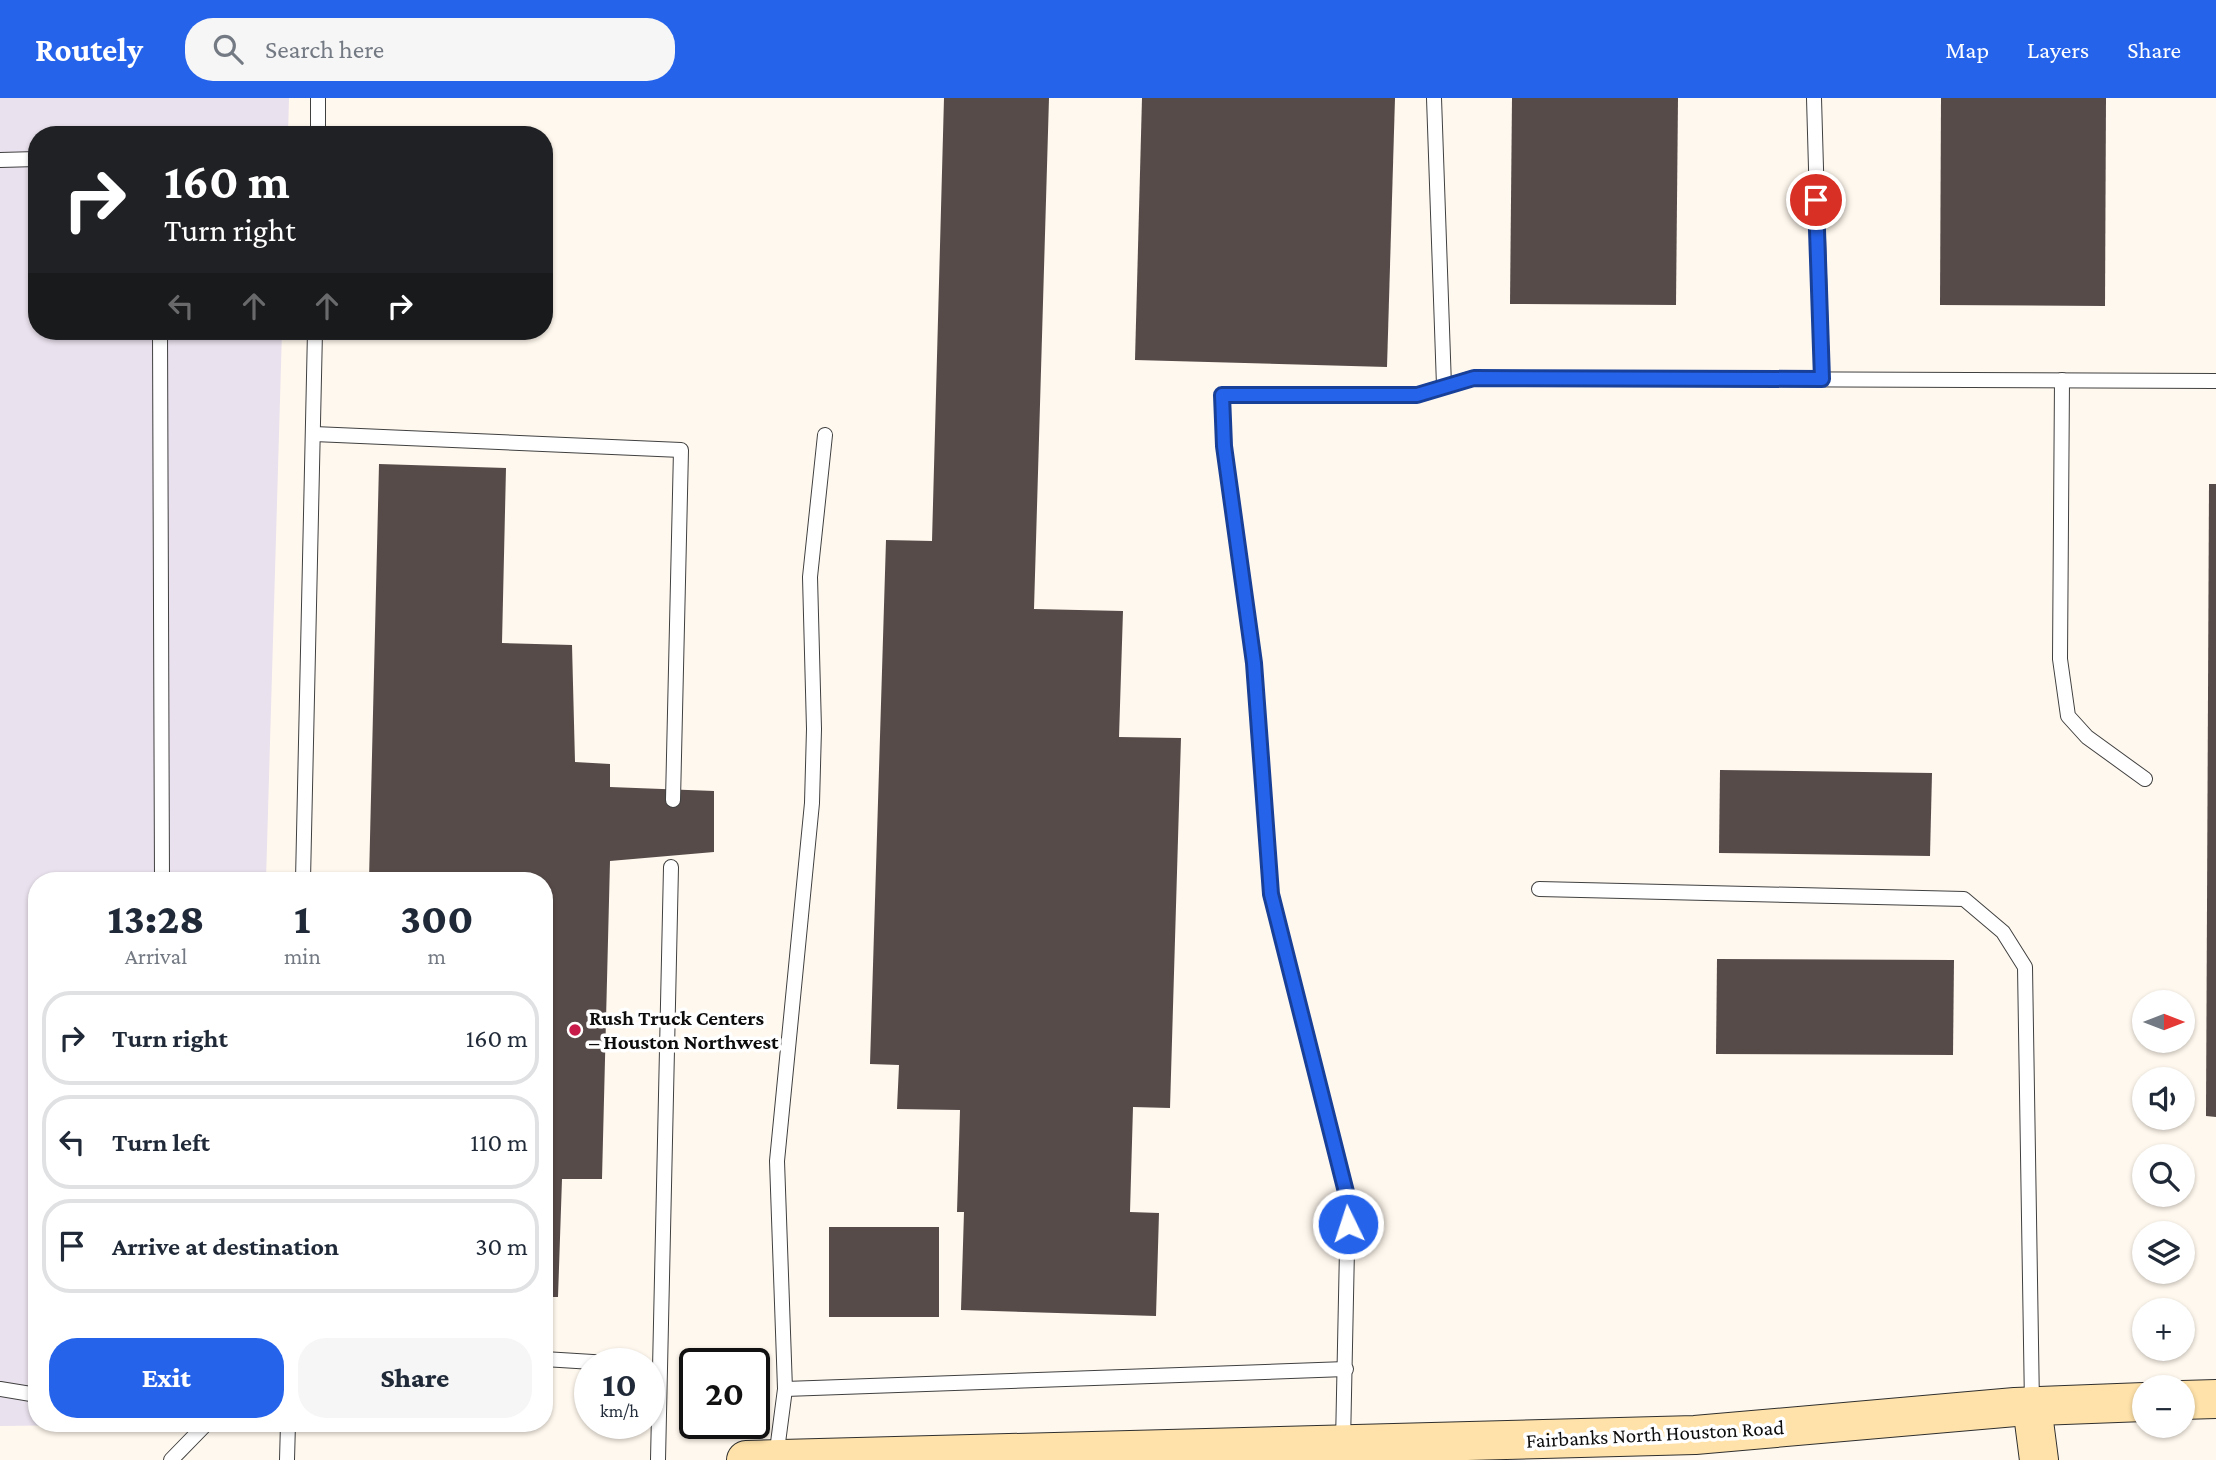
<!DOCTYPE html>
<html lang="en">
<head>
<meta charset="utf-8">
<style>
  body { margin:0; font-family:"Crimson Pro",serif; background:#f6f6f7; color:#1f2937; height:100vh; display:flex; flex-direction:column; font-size:26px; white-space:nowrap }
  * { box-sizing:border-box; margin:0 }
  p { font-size:23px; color:#747a83 }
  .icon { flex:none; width:38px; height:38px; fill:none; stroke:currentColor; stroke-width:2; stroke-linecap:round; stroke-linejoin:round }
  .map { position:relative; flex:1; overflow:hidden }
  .sheet { position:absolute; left:28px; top:774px; width:525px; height:560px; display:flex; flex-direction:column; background:#fff; border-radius:28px; box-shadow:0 2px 5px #0004 }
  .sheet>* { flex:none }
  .top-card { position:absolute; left:28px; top:28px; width:525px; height:214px; border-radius:28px; box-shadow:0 2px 5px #0004; background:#202124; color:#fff; overflow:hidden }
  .needle { width:46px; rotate:90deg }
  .controls { position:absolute; left:2132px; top:892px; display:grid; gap:14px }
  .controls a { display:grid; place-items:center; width:63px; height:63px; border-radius:50%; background:#fff; box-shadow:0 2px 5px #0004; font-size:35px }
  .speed { position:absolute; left:574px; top:1250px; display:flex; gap:14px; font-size:35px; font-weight:700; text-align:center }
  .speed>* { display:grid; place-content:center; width:91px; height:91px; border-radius:50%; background:#fff; box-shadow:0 2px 5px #0004; line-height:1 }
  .speed small { font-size:18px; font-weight:400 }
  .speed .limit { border:4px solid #111; border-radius:10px; background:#fff; color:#111 }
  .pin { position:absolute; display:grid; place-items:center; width:60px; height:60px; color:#fff; margin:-30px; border:4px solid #fff; border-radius:50%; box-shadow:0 2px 7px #0007 }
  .me { position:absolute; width:77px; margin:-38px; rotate:356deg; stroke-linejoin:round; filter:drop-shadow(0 0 5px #0008) }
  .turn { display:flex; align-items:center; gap:24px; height:147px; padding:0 21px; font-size:32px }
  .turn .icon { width:91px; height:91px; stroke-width:2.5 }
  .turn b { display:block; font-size:49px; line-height:60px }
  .lanes { display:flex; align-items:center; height:66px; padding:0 21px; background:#0003; justify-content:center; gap:35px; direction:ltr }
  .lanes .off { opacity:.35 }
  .eta { display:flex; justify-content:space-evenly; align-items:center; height:119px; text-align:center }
  .eta b { font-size:42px; font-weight:800; line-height:49px }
  .button { display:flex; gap:14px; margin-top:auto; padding:14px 21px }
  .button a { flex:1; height:80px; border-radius:28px; background:#2563eb; color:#fff; font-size:28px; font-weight:800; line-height:80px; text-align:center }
  .button a+a { background:#f6f6f7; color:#1f2937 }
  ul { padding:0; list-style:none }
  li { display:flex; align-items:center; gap:21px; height:94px; margin:0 14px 10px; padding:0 7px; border:4px solid #e0e1e3; border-radius:28px }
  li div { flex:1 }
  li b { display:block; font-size:26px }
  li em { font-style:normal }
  header { display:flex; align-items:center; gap:42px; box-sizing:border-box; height:98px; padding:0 35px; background:#2563eb; color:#fff }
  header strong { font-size:33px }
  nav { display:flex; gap:38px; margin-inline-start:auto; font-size:24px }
  .search { width:490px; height:63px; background:#f6f6f7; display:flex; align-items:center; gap:18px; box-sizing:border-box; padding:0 24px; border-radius:28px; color:#747a83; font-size:26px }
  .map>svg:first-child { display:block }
</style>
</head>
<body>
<header>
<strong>Routely</strong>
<div class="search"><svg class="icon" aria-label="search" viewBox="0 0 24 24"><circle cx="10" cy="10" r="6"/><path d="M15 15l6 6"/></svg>Search here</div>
<nav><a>Map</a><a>Layers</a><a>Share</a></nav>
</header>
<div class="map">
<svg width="2216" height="1362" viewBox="0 0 2216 1362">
  <rect width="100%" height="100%" fill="#fff8ee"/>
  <!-- industrial -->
  <path fill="#e9e1ed" d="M 0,0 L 289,0 L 288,37 L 37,37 L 37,233 L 282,233 L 266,782 L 37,782 L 37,1325 L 251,1325 L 0,1328 Z"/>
  <!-- building -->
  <g fill="#574b49">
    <path d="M 944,0 L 1049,0 L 1034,511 L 1123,513 L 1119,639 L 1181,640 L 1170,1010 L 1133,1009 L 1130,1114 L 1159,1115 L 1156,1218 L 961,1212 L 964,1114 L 957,1114 L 960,1012 L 897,1011 L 899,967 L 870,966 L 886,442 L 932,443 Z"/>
    <path d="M 1142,0 L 1395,0 L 1387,269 L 1135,262 Z"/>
    <path d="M 1512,0 L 1678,0 L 1676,207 L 1510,206 Z"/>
    <path d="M 1941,0 L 2106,0 L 2105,208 L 1940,207 Z"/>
    <path d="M 379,366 L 506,370 L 502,545 L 572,547 L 575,664 L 610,666 L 610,689 L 714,693 L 714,754 L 610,763 L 602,1081 L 562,1081 L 558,1199 L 544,1199 L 544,782 L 369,782 Z"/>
    <path d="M 2209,386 L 2216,386 L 2216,1019 L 2206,1018 Z"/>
    <path d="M 1720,672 L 1932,675 L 1930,758 L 1719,755 Z"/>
    <path d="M 1717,861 L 1954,862 L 1953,957 L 1716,956 Z"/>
    <rect x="829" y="1129" width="110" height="90"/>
  </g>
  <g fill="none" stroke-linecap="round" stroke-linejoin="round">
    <defs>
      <g id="service">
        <path d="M 1434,0 L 1444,288"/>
        <path d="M 1814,0 L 1822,281"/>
        <path d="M 318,37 L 318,0"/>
        <path d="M 0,62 L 37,61"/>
        <path d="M 160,233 L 162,782"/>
        <path d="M 2062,282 L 2060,561 L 2068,618 L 2087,639 L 2145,681"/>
        <path d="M 314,336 L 681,352 L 673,702"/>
        <path d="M 303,782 L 315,233"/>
        <path d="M 1539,791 L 1964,801 L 2003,834 L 2025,869 L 2032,1307"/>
        <path d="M 544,1261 L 609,1265"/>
        <path d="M 0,1291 L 37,1297"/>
        <path d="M 785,1291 L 1346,1271"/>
        <path d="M 1343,1345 L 1348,1102 L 1271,796 L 1254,565 L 1224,348 L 1222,297 L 1417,297 L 1473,280 L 2216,283"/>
        <path d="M 776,1360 L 785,1291 L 777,1063 L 812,705 L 814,631 L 810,479 L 825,337"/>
        <path d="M 171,1362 L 207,1325 L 203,1325"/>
        <path d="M 287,1362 L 288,1325"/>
        <path d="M 658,1362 L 671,769"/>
      </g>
      <g id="secondary">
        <path d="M 2182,1302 L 2216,1301"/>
        <path d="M 2032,1308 L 2039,1362"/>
        <path d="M 746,1362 L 1695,1337 L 2015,1309 L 2144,1304"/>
      </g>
    </defs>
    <!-- service casing -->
    <use href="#service" stroke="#404040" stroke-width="16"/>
    <!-- secondary casing -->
    <use href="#secondary" stroke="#2f2f2f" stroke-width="40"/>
    <!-- service -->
    <use href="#service" stroke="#fff" stroke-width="14"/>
    <!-- secondary -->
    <use href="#secondary" stroke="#ffe2a9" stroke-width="38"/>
  </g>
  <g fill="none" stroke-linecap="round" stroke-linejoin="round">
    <defs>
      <path id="route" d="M 1348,1126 L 1348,1102 L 1271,796 L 1254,565 L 1224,348 L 1222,297 L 1417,297 L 1474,280 L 1822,281 L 1816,102"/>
    </defs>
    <!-- route casing -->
    <use href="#route" stroke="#184099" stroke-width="18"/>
    <!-- route -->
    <use href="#route" stroke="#2563eb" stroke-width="12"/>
  </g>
  <!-- markers -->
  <circle fill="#c81b4a" stroke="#fff" stroke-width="2.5" cx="575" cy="932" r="7"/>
  <g text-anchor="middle" stroke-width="7" stroke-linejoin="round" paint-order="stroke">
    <!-- poi labels -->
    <g font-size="21" font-weight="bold" fill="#0d0d0d" stroke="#fff" text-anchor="start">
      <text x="589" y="927">Rush Truck Centers<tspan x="589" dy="24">– Houston Northwest</tspan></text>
    </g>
    <!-- street labels -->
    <g font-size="21" fill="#0d0d0d" stroke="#fff">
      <text transform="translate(1655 1336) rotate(-3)" y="7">Fairbanks North Houston Road</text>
    </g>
  </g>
</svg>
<div class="controls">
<a><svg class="needle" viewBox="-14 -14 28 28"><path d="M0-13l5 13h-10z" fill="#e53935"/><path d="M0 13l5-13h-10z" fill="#747a83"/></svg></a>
<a><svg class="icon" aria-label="sound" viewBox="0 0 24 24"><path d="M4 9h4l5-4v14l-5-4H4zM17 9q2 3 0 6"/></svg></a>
<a><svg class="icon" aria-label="search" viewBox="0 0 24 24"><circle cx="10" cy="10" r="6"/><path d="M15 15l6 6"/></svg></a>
<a><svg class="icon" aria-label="layers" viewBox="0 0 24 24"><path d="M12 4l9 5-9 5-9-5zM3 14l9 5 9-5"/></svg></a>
<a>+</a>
<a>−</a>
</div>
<div class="speed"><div>10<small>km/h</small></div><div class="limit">20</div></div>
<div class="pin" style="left:1816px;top:102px;background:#d93025"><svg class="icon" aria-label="arrive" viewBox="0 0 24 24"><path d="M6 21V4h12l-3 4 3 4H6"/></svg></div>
<svg class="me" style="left:1348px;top:1126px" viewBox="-20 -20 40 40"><circle r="17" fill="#2563eb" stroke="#fff" stroke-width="3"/><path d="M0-11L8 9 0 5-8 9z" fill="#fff"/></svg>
<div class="top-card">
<div class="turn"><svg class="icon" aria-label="right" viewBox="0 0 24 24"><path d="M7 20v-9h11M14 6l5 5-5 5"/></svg><div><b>160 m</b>Turn right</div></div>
<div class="lanes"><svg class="icon off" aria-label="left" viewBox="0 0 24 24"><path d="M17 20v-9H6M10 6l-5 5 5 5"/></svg><svg class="icon off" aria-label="ahead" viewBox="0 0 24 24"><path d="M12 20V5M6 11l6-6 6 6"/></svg><svg class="icon off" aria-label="ahead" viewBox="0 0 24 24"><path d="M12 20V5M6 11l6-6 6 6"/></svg><svg class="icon" aria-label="right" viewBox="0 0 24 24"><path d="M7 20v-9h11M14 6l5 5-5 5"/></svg></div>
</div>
<section class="sheet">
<div class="eta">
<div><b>13:28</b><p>Arrival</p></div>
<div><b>1</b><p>min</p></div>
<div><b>300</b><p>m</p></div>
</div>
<ul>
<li><svg class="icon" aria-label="right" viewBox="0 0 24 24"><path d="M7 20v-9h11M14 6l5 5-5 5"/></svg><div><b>Turn right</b></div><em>160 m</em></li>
<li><svg class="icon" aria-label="left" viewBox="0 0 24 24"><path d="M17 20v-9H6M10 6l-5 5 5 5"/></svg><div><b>Turn left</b></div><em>110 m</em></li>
<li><svg class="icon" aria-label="arrive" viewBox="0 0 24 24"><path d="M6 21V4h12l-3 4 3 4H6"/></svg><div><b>Arrive at destination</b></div><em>30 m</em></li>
</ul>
<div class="button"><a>Exit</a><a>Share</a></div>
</section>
</div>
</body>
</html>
